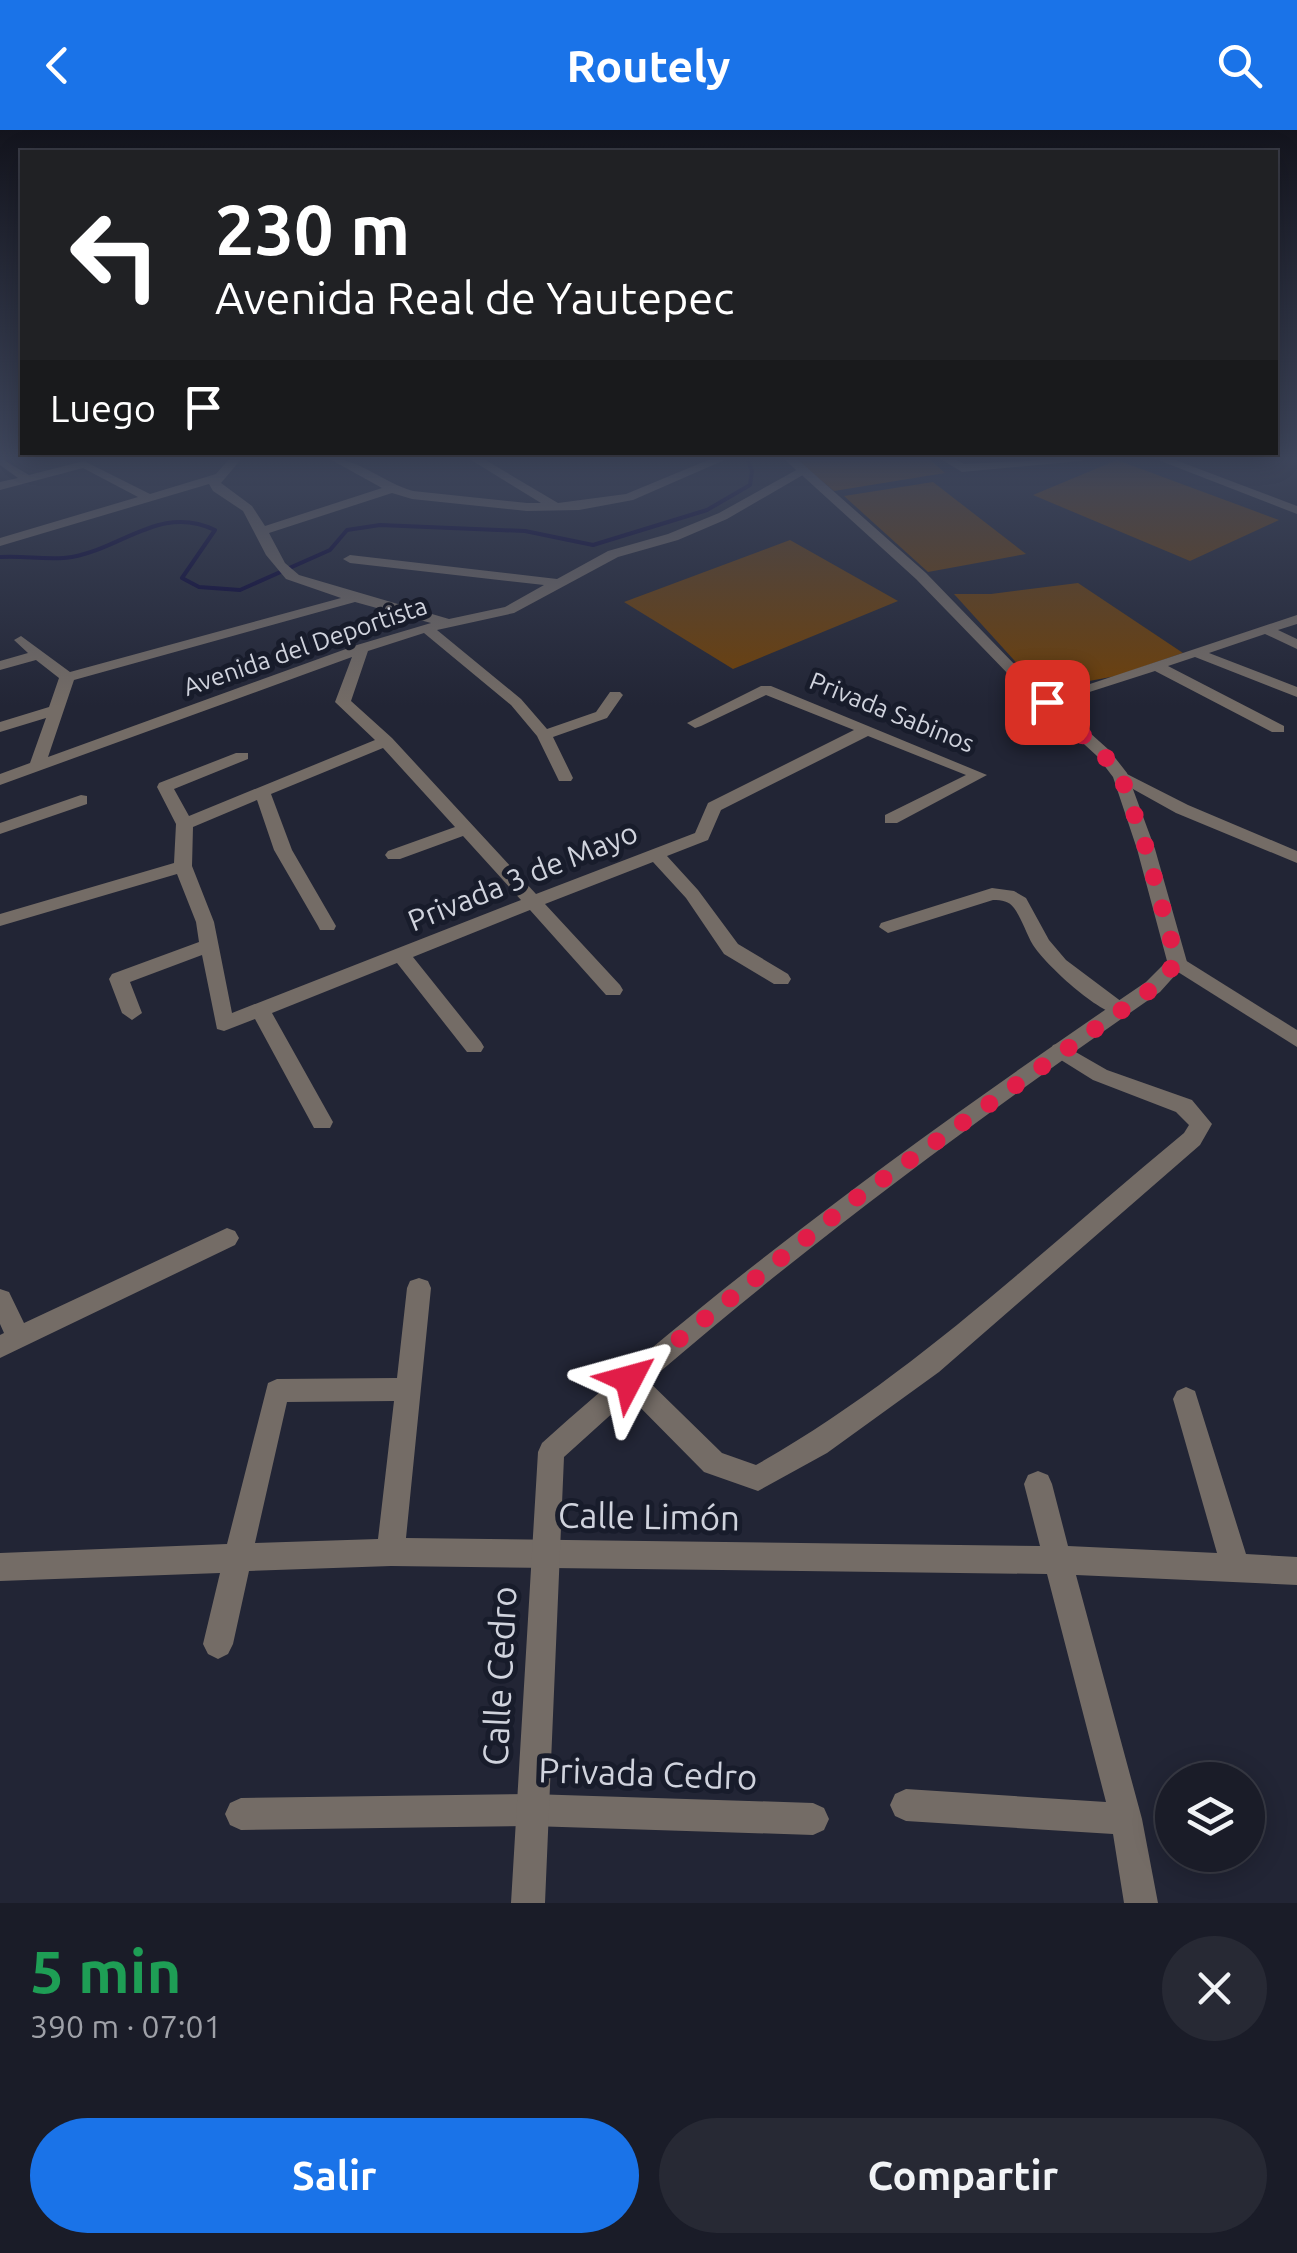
<!DOCTYPE html>
<html lang="es">
<head>
<meta charset="utf-8">
<style>
  body { margin:0; font-family:Ubuntu,sans-serif; background:#272934; color:#f1f3f6; height:100vh; display:flex; flex-direction:column; font-size:38px; white-space:nowrap }
  * { box-sizing:border-box; margin:0 }
  p { font-size:32px; color:#9fa1a8 }
  .icon { flex:none; width:55px; height:55px; fill:none; stroke:currentColor; stroke-width:2; stroke-linecap:round; stroke-linejoin:round }
  .map { position:relative; height:1773px; overflow:hidden }
  .sheet { display:flex; flex-direction:column; background:#1a1c28; flex:1 }
  .sheet>* { flex:none }
  .banner { position:absolute; left:20px; top:20px; width:1258px; height:305px; border-radius:0px; box-shadow:0 5px 25px #0003,0 0 0 2px #383a45; background:#202124; color:#fff; overflow:hidden }
  .fabs { position:absolute; left:1155px; top:1632px; display:grid; gap:20px }
  .fabs a { display:grid; place-items:center; width:110px; height:110px; border-radius:50%; background:#1a1c28; box-shadow:0 5px 25px #0003,0 0 0 2px #383a45; font-size:50px }
  .pin { position:absolute; display:grid; place-items:center; width:85px; height:85px; color:#fff; margin:-42px; border-radius:20px; box-shadow:0 5px 15px #0006 }
  .me { position:absolute; width:110px; margin:-55px; rotate:51deg; stroke-linejoin:round; filter:drop-shadow(0 0 8px #0008) }
  .turn { display:flex; align-items:center; gap:35px; height:210px; padding:0 30px; font-size:45px }
  .turn .icon { width:130px; height:130px; stroke-width:2.5 }
  .turn b { display:block; font-size:70px; line-height:85px }
  .then { display:flex; align-items:center; height:95px; padding:0 30px; background:#0003; gap:20px; font-size:38px }
  .round { display:grid; place-items:center; flex:none; width:105px; height:105px; border-radius:52px; background:#272934 }
  .summary { display:flex; align-items:center; justify-content:space-between; height:170px; padding:0 30px }
  h1 { font-size:60px; font-weight:600; line-height:75px; color:#1e9e55 }
  .action { display:flex; gap:20px; margin-top:auto; padding:20px 30px }
  .action a { flex:1; height:115px; border-radius:60px; background:#1a73e8; color:#fff; font-size:40px; font-weight:600; line-height:115px; text-align:center }
  .action a+a { background:#272934; color:#f1f3f6 }
  header { display:flex; justify-content:space-between; align-items:center; height:130px; padding:0 30px; background:#1a73e8; color:#fff; font-size:45px; font-weight:600 }
  .map>svg:first-child { display:block }
</style>
</head>
<body>
<header><svg class="icon" aria-label="back" viewBox="0 0 24 24"><path d="M15 5l-7 7 7 7"/></svg>Routely<svg class="icon" aria-label="search" viewBox="0 0 24 24"><circle cx="10" cy="10" r="6"/><path d="M15 15l6 6"/></svg></header>
<div class="map">
<svg width="1297" height="1773" viewBox="0 0 1297 1773">
  <rect width="100%" height="100%" fill="#222535"/>
  <!-- green -->
  <g fill="#6f4007">
    <path d="M 928,328 L 945,343 L 834,361 L 795,329 Z"/>
    <path d="M 1117,330 L 1279,390 L 1190,431 L 1033,365 Z"/>
    <path d="M 933,352 L 1026,424 L 928,442 L 844,366 Z"/>
    <path d="M 790,410 L 898,471 L 733,539 L 624,472 Z"/>
    <path d="M 1078,453 L 1183,523 L 1116,546 L 1041,560 L 954,464 L 991,464 Z"/>
  </g>
  <g fill="none" stroke-linecap="round" stroke-linejoin="round">
    <!-- stream -->
    <path stroke="#060135" stroke-width="4" d="M 0,427 C 24,425 48,431 72,427 C 123,418 161,374 215,400 L 182,448 L 199,457 L 240,460 L 330,420 L 347,400 L 380,395 L 525,401 L 593,415 L 707,380 L 750,355 L 752,341 L 747,328"/>
    <!-- minor -->
    <g fill="#746c66" fill-rule="evenodd">
      <path d="M 0,328 L 29,345 L 84,331 L 150,364 L 216,344 L 230,328 L 242,328 L 221,353 L 252,376 L 265,396 L 382,358 L 328,328 C 358,328 384,353 413,361 L 527,373 L 541,373 L 468,328 L 482,328 L 558,373 L 626,364 L 713,328 L 729,328 L 633,370 L 579,380 L 527,381 L 412,369 L 392,363 L 269,403 L 285,433 L 299,445 L 449,489 L 505,477 L 544,455 L 350,433 L 343,429 L 350,425 L 557,449 L 608,421 L 668,404 L 719,383 L 800,338 L 808,338 L 808,342 L 727,389 L 678,410 L 618,427 L 514,483 L 437,500 L 521,569 L 547,599 L 596,582 L 610,562 L 620,562 L 623,565 L 607,588 L 553,607 L 573,648 L 571,651 L 559,651 L 537,606 L 511,575 L 424,503 L 368,521 L 351,571 L 392,608 L 536,764 L 695,703 L 708,673 L 854,600 L 766,565 L 701,596 L 695,598 L 687,593 L 761,556 L 771,556 L 987,645 L 897,693 L 885,693 L 885,685 L 966,645 L 868,606 L 721,680 L 708,710 L 667,726 L 698,760 L 738,814 L 788,844 L 791,849 L 788,854 L 774,854 L 724,824 L 686,768 L 653,732 L 545,774 L 620,855 L 623,860 L 620,865 L 606,865 L 530,780 L 413,827 L 481,912 L 484,917 L 481,922 L 467,922 L 397,833 L 272,883 L 333,992 L 330,998 L 314,998 L 255,889 L 224,901 L 217,899 L 202,825 L 130,852 L 142,883 L 132,890 L 122,883 L 109,849 L 112,844 L 199,812 L 196,792 L 177,744 L 0,796 L 0,784 L 174,733 L 176,694 L 157,657 L 159,653 L 236,623 L 248,623 L 248,629 L 174,659 L 189,686 L 375,610 L 335,572 L 352,527 L 0,655 L 0,644 L 30,633 L 46,588 L 0,602 L 0,592 L 49,577 L 59,548 L 36,530 L 0,540 L 0,531 L 28,523 L 14,510 L 21,506 L 70,542 L 341,468 L 286,449 L 266,425 L 243,381 L 213,361 L 209,354 L 0,416 L 0,408 L 138,367 L 83,338 L 0,360 L 0,352 L 18,348 L 0,335 ZM 355,472 L 431,493 L 357,515 L 48,627 L 74,550 ZM 383,618 L 455,697 L 388,721 L 385,725 L 388,729 L 400,729 L 463,706 L 521,770 L 232,883 L 214,792 L 192,736 L 193,697 L 257,670 L 274,720 L 318,796 L 320,800 L 334,800 L 336,796 L 292,720 L 271,664 Z"/>
      <path d="M 939,328 L 953,328 L 964,334 L 1087,328 L 1081,331 L 962,342 Z"/>
      <path d="M 1153,328 L 1170,328 L 1297,376 L 1297,384 Z"/>
      <path d="M 1297,485 L 1297,494 L 1278,500 L 1297,509 L 1297,519 L 1265,504 L 1209,523 L 1297,557 L 1297,567 L 1195,527 L 1168,536 L 1284,596 L 1284,602 L 1272,602 L 1155,541 L 1052,574 L 1042,574 L 1039,571 Z"/>
      <path d="M 1121,641 L 1188,675 L 1297,721 L 1297,733 L 1176,683 L 1115,649 L 1115,643 Z"/>
      <path d="M 81,665 L 87,666 L 87,674 L 0,704 L 0,693 Z"/>
      <path d="M 992,758 L 1014,761 L 1026,768 L 1049,810 L 1066,830 L 1126,875 L 1129,880 L 1126,885 C 1104,890 1045,834 1033,815 C 1026,803 1022,789 1014,778 C 1009,771 1002,770 993,770 L 888,803 L 879,797 L 881,793 Z"/>
      <path d="M 1177,825 L 1297,900 L 1297,917 L 1170,837 L 1167,832 L 1170,827 Z"/>
      <path d="M 1060,913 L 1107,940 L 1192,970 L 1212,994 L 1200,1015 L 939,1242 L 827,1323 L 758,1361 L 704,1342 L 620,1257 L 616,1249 L 620,1241 L 629,1238 L 638,1241 L 722,1323 L 756,1335 C 915,1245 1044,1118 1184,1003 L 1189,995 L 1176,982 L 1093,950 L 1053,925 L 1050,920 L 1053,915 Z"/>
      <path d="M 227,1098 L 235,1101 L 239,1108 L 235,1115 L 0,1228 L 0,1205 L 4,1203 L 0,1194 L 0,1159 L 9,1162 L 24,1193 Z"/>
      <path d="M 419,1148 L 428,1151 L 431,1158 L 406,1408 L 1040,1416 L 1024,1354 L 1028,1345 L 1038,1341 L 1048,1345 L 1052,1354 L 1068,1416 L 1217,1423 L 1173,1269 L 1177,1261 L 1186,1257 L 1195,1261 L 1246,1424 L 1297,1427 L 1297,1455 L 1076,1445 L 1142,1689 L 1158,1773 L 1124,1773 L 1113,1704 L 906,1691 L 895,1686 L 890,1675 L 895,1664 L 906,1659 L 1106,1672 L 1047,1444 L 391,1436 L 249,1441 L 233,1514 L 228,1524 L 218,1529 L 208,1524 L 203,1514 L 220,1443 L 0,1451 L 0,1423 L 227,1414 L 268,1253 L 277,1249 L 397,1248 L 407,1158 L 410,1151 ZM 394,1271 L 378,1409 L 255,1413 L 287,1272 Z"/>
      <path d="M 531,1664 L 813,1673 L 824,1678 L 829,1689 L 824,1700 L 813,1705 L 531,1696 L 241,1700 L 230,1695 L 225,1684 L 230,1673 L 241,1668 Z"/>
    </g>
    <!-- tertiary -->
    <path fill="#746c66" fill-rule="evenodd" d="M 783,328 L 796,328 L 926,443 L 1022,542 L 1109,620 L 1127,643 L 1155,719 L 1187,832 L 1160,862 C 952,1006 750,1156 564,1327 L 545,1773 L 511,1773 L 538,1322 L 542,1313 C 731,1143 935,995 1146,852 L 1167,831 L 1137,719 L 1113,647 L 1097,626 L 1012,548 L 916,449 Z"/>
  </g>
  <!-- sky -->
  <linearGradient id="sky" x2="0" y2="1"><stop stop-color="#13141d"/><stop offset="0.57" stop-color="#3e465c"/><stop offset="1" stop-color="#3e465c" stop-opacity="0"/></linearGradient>
  <rect width="1297" height="576" fill="url(#sky)"/>
  <g fill="none" stroke-linecap="round" stroke-linejoin="round">
    <!-- route -->
    <path stroke="#e11d48" stroke-width="18" stroke-dasharray="0 32.4" d="M 629,1249 L 859,1066 L 1153,858 L 1177,832 L 1146,718 L 1121,646 L 1102,623 L 1047,572"/>
  </g>
  <g text-anchor="middle" stroke-width="10" stroke-linejoin="round" paint-order="stroke">
    <!-- far-street labels -->
    <g font-size="25" fill="#d0d3dd" stroke="#181c2b">
      <text transform="translate(305 516) rotate(-19)" y="9">Avenida del Deportista</text>
      <text transform="translate(892 582) rotate(22)" y="9">Privada Sabinos</text>
    </g>
    <!-- street labels -->
    <g font-size="30" fill="#d0d3dd" stroke="#181c2b">
      <text transform="translate(523 747) rotate(-22)" y="10">Privada 3 de Mayo</text>
    </g>
    <!-- near-street labels -->
    <g font-size="35" fill="#d0d3dd" stroke="#181c2b">
      <text transform="translate(649 1387) rotate(1)" y="12">Calle Limón</text>
      <text transform="translate(500 1546) rotate(-87)" y="12">Calle Cedro</text>
      <text transform="translate(648 1644) rotate(2)" y="12">Privada Cedro</text>
    </g>
  </g>
</svg>
<div class="fabs">
<a><svg class="icon" aria-label="layers" viewBox="0 0 24 24"><path d="M12 4l9 5-9 5-9-5zM3 14l9 5 9-5"/></svg></a>
</div>
<div class="pin" style="left:1047px;top:572px;background:#d93025"><svg class="icon" aria-label="arrive" viewBox="0 0 24 24"><path d="M6 21V4h12l-3 4 3 4H6"/></svg></div>
<svg class="me" style="left:629px;top:1249px" viewBox="-20 -20 40 40"><path d="M0-17L14 15 0 8-14 15z" fill="#e11d48" stroke="#fff" stroke-width="4"/></svg>
<div class="banner">
<div class="turn"><svg class="icon" aria-label="left" viewBox="0 0 24 24"><path d="M17 20v-9H6M10 6l-5 5 5 5"/></svg><div><b>230 m</b>Avenida Real de Yautepec</div></div>
<div class="then">Luego<svg class="icon" aria-label="arrive" viewBox="0 0 24 24"><path d="M6 21V4h12l-3 4 3 4H6"/></svg></div>
</div>
</div>
<section class="sheet">
<div class="summary"><div><h1>5 min</h1><p>390 m · 07:01</p></div><a class="round"><svg class="icon" aria-label="close" viewBox="0 0 24 24"><path d="M6 6l12 12M18 6L6 18"/></svg></a></div>
<div class="action"><a>Salir</a><a>Compartir</a></div>
</section>
</body>
</html>
